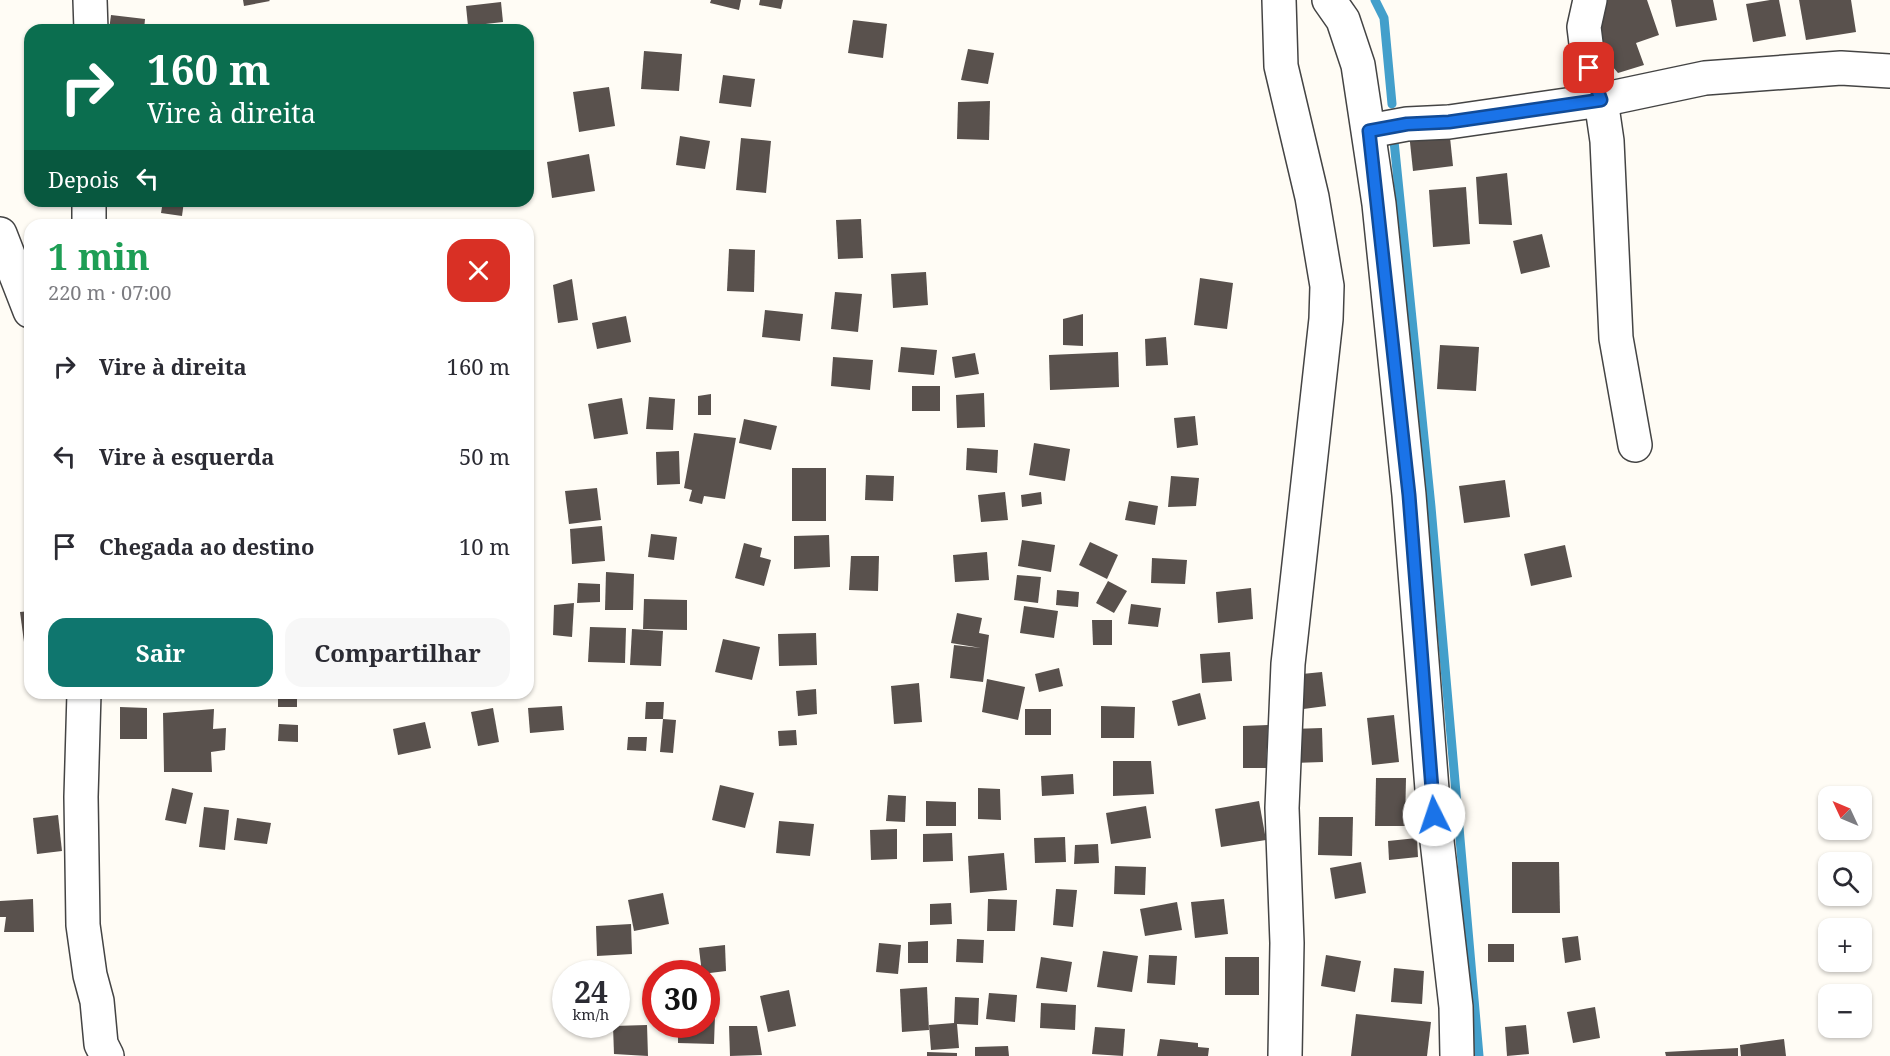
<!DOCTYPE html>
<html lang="pt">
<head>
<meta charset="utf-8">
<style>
  body { margin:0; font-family:"Noto Serif",serif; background:#f7f7f7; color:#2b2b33; height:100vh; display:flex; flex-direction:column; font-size:22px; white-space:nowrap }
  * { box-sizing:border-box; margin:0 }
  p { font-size:20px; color:#7c7c81 }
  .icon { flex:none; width:33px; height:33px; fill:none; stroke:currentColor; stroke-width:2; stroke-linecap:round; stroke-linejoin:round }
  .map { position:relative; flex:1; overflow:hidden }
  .details { position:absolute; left:24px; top:219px; width:510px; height:480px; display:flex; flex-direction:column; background:#fff; border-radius:18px; box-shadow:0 2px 4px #0004 }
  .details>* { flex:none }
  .banner { position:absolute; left:24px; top:24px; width:510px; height:183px; border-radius:18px; box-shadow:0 2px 4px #0004; background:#0b6e4f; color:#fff; overflow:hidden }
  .needle { width:39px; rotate:314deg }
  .controls { position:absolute; left:1818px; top:786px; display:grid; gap:12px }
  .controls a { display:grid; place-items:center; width:54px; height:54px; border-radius:12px; background:#fff; box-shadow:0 2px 4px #0004; font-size:30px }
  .speed { position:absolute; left:552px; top:960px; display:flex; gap:12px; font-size:30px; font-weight:700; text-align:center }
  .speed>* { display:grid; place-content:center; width:78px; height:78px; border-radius:50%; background:#fff; box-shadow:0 2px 4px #0004; line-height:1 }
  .speed small { font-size:15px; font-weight:400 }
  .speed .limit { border:9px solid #d22; background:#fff; color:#111 }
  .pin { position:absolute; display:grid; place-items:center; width:51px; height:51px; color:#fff; margin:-26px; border-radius:12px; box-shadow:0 3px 9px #0006 }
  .me { position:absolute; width:66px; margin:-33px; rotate:356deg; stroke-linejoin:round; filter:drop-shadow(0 0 4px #0008) }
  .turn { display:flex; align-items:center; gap:21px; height:126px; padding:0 24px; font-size:27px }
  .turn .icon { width:78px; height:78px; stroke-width:2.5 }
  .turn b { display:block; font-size:42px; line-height:51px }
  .then { display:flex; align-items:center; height:57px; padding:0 24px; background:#0003; gap:12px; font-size:22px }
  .round { display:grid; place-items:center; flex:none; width:63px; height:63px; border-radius:18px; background:#f7f7f7 }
  .head { display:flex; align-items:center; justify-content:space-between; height:102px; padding:0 24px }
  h1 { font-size:36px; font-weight:700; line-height:45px; color:#1e9e55 }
  .button { display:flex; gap:12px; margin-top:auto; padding:12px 24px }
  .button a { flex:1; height:69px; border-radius:18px; background:#0f766e; color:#fff; font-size:24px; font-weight:700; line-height:69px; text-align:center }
  .button a+a { background:#f7f7f7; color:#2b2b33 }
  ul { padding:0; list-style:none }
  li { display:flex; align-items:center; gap:18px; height:90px; padding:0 24px }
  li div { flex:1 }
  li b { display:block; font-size:22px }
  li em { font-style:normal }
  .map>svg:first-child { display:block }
</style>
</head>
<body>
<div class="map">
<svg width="1890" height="1056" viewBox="0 0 1890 1056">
  <rect width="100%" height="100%" fill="#fffcf5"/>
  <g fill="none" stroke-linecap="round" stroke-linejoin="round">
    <!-- stream -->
    <g stroke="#439fcb" stroke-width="9">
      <path d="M 1375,0 L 1384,18 L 1392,104"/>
      <path d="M 1394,141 L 1431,507 L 1479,1056"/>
    </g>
  </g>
  <!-- building -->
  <g fill="#59514d">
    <path d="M 243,0 L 269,0 L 270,1 L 244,6 Z"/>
    <path d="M 711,0 L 741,0 L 739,10 L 710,3 Z"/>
    <path d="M 760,0 L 783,0 L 781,9 L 759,5 Z"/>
    <path d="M 1600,0 L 1647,0 L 1659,35 L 1636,43 L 1644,65 L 1618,73 L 1612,66 L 1590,4 Z"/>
    <path d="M 1671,0 L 1713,0 L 1717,20 L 1676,27 Z"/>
    <path d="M 1770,0 L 1779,0 L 1786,36 L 1753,42 L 1746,4 Z"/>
    <path d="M 1799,0 L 1851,0 L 1856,32 L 1806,40 Z"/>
    <path d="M 501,2 L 503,22 L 468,26 L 466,6 Z"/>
    <path d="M 111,15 L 145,19 L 144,30 L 109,30 Z"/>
    <path d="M 853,20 L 887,24 L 883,58 L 848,53 Z"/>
    <path d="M 968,49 L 994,53 L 988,84 L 961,80 Z"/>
    <path d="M 644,51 L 682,54 L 679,91 L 641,89 Z"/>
    <path d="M 723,75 L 755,79 L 751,107 L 719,103 Z"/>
    <path d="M 609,87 L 615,126 L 579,132 L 573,92 Z"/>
    <path d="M 990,101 L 989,140 L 957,139 L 958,102 Z"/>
    <path d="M 1449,128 L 1453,166 L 1413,171 L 1409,133 Z"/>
    <path d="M 680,136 L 710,141 L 705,169 L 676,165 Z"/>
    <path d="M 741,138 L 771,141 L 766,193 L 736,190 Z"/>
    <path d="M 589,154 L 595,191 L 552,198 L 547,162 Z"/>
    <path d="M 1507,173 L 1512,225 L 1479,224 L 1476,177 Z"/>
    <path d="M 1466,187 L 1470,244 L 1433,247 L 1429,190 Z"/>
    <path d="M 163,201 L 184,201 L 182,216 L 161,213 Z"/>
    <path d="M 861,219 L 863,258 L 838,259 L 836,220 Z"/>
    <path d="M 1542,234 L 1550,267 L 1521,274 L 1513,241 Z"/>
    <path d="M 729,249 L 755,250 L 754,292 L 727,291 Z"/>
    <path d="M 926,272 L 928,305 L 893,308 L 891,274 Z"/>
    <path d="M 1200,278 L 1233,283 L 1227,329 L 1194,325 Z"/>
    <path d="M 572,279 L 578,320 L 558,323 L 553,285 Z"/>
    <path d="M 835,292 L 862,294 L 858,332 L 831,329 Z"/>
    <path d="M 765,310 L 803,314 L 800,341 L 762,337 Z"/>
    <path d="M 1083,314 L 1083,346 L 1063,345 L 1063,319 Z"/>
    <path d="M 626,316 L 631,342 L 597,349 L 592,323 Z"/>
    <path d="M 1166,337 L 1168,365 L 1146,366 L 1145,339 Z"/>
    <path d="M 1440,345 L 1479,347 L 1476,391 L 1437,389 Z"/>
    <path d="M 901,347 L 937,350 L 934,375 L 898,372 Z"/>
    <path d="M 1118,352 L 1119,387 L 1050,390 L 1049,355 Z"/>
    <path d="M 975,353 L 979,374 L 955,378 L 952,357 Z"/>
    <path d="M 833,357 L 873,360 L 870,390 L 831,386 Z"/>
    <rect x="912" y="386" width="28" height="25"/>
    <path d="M 984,393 L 985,427 L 957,428 L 956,395 Z"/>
    <path d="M 711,394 L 711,415 L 698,415 L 698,396 Z"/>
    <path d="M 649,397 L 675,399 L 673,430 L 646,429 Z"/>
    <path d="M 622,398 L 628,434 L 594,439 L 588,404 Z"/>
    <path d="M 1195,416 L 1198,445 L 1177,448 L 1174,418 Z"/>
    <path d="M 744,419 L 777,426 L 771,450 L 739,443 Z"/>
    <path d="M 694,433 L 736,438 L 725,499 L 704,496 L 702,504 L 689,501 L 692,490 L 684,488 Z"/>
    <path d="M 1034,443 L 1070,449 L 1065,481 L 1029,475 Z"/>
    <path d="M 967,448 L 998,450 L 997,473 L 966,470 Z"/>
    <path d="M 679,451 L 680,484 L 657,485 L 656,452 Z"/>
    <rect x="792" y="468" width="34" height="53"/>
    <path d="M 866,475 L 894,476 L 893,501 L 865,500 Z"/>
    <path d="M 1171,476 L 1199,478 L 1196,506 L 1168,507 Z"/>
    <path d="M 1505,480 L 1510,517 L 1464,523 L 1459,486 Z"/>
    <path d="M 597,488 L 601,520 L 569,524 L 565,491 Z"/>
    <path d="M 1005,492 L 1008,520 L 981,522 L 978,495 Z"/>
    <path d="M 1041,492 L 1042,504 L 1022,507 L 1021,495 Z"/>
    <path d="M 1129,501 L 1158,506 L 1155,525 L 1125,520 Z"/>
    <path d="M 602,526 L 605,561 L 572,564 L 570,529 Z"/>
    <path d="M 651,534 L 677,537 L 674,560 L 648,557 Z"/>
    <path d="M 829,535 L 830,567 L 794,569 L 794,536 Z"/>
    <path d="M 1022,540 L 1055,545 L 1051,572 L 1018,566 Z"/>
    <path d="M 1090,542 L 1118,555 L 1107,579 L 1079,565 Z"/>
    <path d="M 744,543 L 762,548 L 760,557 L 771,560 L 764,586 L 735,578 Z"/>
    <path d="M 1565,545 L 1572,577 L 1531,586 L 1524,554 Z"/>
    <path d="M 987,552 L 989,580 L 955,582 L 953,555 Z"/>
    <path d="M 851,556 L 879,556 L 878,591 L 849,590 Z"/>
    <path d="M 1152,558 L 1187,560 L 1185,584 L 1151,583 Z"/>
    <path d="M 606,572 L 634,574 L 633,610 L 605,610 Z"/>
    <path d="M 1017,575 L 1041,577 L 1038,603 L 1014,600 Z"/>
    <path d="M 1108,581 L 1127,591 L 1114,613 L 1096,603 Z"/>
    <path d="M 578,583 L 600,584 L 600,602 L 577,603 Z"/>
    <path d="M 1251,588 L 1253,619 L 1218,623 L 1216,592 Z"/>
    <path d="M 1057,590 L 1079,592 L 1078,607 L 1056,605 Z"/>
    <path d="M 644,599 L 687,600 L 687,630 L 643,629 Z"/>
    <path d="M 574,603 L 572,637 L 553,635 L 554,605 Z"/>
    <path d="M 1131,604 L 1161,608 L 1158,627 L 1128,624 Z"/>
    <path d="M 1024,606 L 1058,611 L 1054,638 L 1020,633 Z"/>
    <path d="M 30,611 L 30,641 L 24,642 L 20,612 Z"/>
    <path d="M 957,613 L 982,618 L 979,633 L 989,635 L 983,682 L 950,678 L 954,645 L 981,648 L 951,643 Z"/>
    <path d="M 1092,620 L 1112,620 L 1112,645 L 1093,645 Z"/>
    <path d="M 590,627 L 626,628 L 625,663 L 588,662 Z"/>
    <path d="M 632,629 L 663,631 L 661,666 L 630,665 Z"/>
    <path d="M 816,633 L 817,665 L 779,666 L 778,634 Z"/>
    <path d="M 723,639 L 760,647 L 752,680 L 715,672 Z"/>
    <path d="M 1230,652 L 1232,681 L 1202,683 L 1200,654 Z"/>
    <path d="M 1059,668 L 1063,686 L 1039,692 L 1035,674 Z"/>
    <path d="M 1322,672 L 1326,706 L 1296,710 L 1292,675 Z"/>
    <path d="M 987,679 L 1025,687 L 1018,720 L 982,712 Z"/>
    <path d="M 919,683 L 922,722 L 894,724 L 891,686 Z"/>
    <path d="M 816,689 L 817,714 L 798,716 L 796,691 Z"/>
    <path d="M 165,693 L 181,693 L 181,694 L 166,697 Z"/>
    <rect x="278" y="693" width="19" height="14"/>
    <path d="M 1200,693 L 1206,719 L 1178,726 L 1172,701 Z"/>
    <path d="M 646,702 L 664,702 L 663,719 L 676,720 L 673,753 L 660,752 L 663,719 L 645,719 Z"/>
    <path d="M 562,706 L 564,730 L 530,733 L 528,708 Z"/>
    <path d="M 1101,706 L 1135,707 L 1134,738 L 1101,738 Z"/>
    <path d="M 120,707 L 147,708 L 147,739 L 120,739 Z"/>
    <path d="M 493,708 L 499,742 L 478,746 L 471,712 Z"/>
    <path d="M 214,709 L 213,729 L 226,728 L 225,750 L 211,752 L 212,772 L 164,772 L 163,713 Z"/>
    <rect x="1025" y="709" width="26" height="26"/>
    <path d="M 1394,715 L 1399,762 L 1372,765 L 1367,718 Z"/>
    <path d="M 425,722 L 431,748 L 398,755 L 393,729 Z"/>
    <path d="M 279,724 L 298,725 L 298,742 L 278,741 Z"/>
    <path d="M 1268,725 L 1266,768 L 1243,768 L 1243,726 Z"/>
    <path d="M 1322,728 L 1323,762 L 1293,763 L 1292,729 Z"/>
    <path d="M 796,730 L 797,745 L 779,746 L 778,731 Z"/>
    <path d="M 628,737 L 647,737 L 646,751 L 627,750 Z"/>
    <path d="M 1113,761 L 1151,761 L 1154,794 L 1113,796 Z"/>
    <path d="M 1073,774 L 1074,794 L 1042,796 L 1041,776 Z"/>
    <path d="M 1376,778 L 1406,778 L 1405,826 L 1375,826 Z"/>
    <path d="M 720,785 L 754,793 L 745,828 L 712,820 Z"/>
    <path d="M 172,788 L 193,793 L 186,824 L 165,820 Z"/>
    <path d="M 978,788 L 1000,789 L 1001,820 L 978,819 Z"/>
    <path d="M 888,795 L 906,796 L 905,822 L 886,821 Z"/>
    <path d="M 926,801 L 956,802 L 956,826 L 926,826 Z"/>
    <path d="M 1259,801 L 1266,840 L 1221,847 L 1215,809 Z"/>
    <path d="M 1146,806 L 1151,838 L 1111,844 L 1106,813 Z"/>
    <path d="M 204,807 L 229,810 L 225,850 L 199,847 Z"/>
    <path d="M 58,815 L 62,851 L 37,854 L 33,818 Z"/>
    <path d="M 1319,817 L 1353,817 L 1352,856 L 1318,855 Z"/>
    <path d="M 237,818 L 271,823 L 267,844 L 234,840 Z"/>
    <path d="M 779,821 L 814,824 L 810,856 L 776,853 Z"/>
    <path d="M 897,829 L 897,859 L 871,860 L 870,830 Z"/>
    <path d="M 952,833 L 953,861 L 923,862 L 923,834 Z"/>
    <path d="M 1065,837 L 1066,862 L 1035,863 L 1034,838 Z"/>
    <path d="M 1417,838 L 1418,857 L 1389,860 L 1388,841 Z"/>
    <path d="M 1098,844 L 1099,863 L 1074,864 L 1075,845 Z"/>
    <path d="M 1004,853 L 1007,890 L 970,893 L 968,856 Z"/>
    <path d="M 1361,862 L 1366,893 L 1335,899 L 1330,868 Z"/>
    <path d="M 1512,862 L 1559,862 L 1560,913 L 1512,913 Z"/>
    <path d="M 1115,866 L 1146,867 L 1145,895 L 1114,894 Z"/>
    <path d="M 1056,889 L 1077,890 L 1073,927 L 1053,925 Z"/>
    <path d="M 663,893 L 669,924 L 634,931 L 628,900 Z"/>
    <path d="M 33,899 L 34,932 L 4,932 L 6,917 L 0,917 L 0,901 Z"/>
    <path d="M 988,899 L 1017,900 L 1015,931 L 987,931 Z"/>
    <path d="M 1224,899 L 1228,934 L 1195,938 L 1191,902 Z"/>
    <path d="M 1177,902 L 1182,930 L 1145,936 L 1140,909 Z"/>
    <path d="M 951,903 L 952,924 L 930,925 L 930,904 Z"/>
    <path d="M 631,924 L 632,954 L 597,956 L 596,926 Z"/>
    <path d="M 1578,936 L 1581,960 L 1565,963 L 1562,938 Z"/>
    <path d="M 957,939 L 984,940 L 983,963 L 956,962 Z"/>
    <path d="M 928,941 L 928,963 L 908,963 L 908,942 Z"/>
    <path d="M 879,943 L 901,945 L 898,974 L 876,972 Z"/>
    <rect x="1488" y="944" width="26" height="18"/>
    <path d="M 725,945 L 726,971 L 702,974 L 699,948 Z"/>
    <path d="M 1103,951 L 1138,956 L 1132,992 L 1097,987 Z"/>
    <path d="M 1149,955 L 1177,956 L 1175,985 L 1147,983 Z"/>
    <path d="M 1326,955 L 1361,961 L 1355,992 L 1321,986 Z"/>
    <path d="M 1041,957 L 1072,962 L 1067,992 L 1036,988 Z"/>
    <rect x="1225" y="957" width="34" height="38"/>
    <path d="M 1394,968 L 1424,971 L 1422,1004 L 1391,1002 Z"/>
    <path d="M 927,987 L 929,1030 L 902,1032 L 900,989 Z"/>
    <path d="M 789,990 L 796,1026 L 768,1032 L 760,996 Z"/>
    <path d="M 989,993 L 1017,995 L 1015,1022 L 986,1019 Z"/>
    <path d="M 955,997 L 979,998 L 978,1025 L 957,1024 L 959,1048 L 931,1050 L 929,1025 L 954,1023 Z"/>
    <path d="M 1041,1003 L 1076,1005 L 1075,1030 L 1040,1028 Z"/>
    <path d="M 1595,1007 L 1600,1038 L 1573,1043 L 1567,1012 Z"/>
    <path d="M 1356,1014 L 1431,1022 L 1427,1056 L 1351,1056 Z"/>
    <path d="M 706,1015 L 715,1015 L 714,1044 L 678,1043 L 678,1024 L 706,1024 Z"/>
    <path d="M 647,1025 L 648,1056 L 614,1054 L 613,1026 Z"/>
    <path d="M 1526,1025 L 1529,1054 L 1507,1056 L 1505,1027 Z"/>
    <path d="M 729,1026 L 757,1026 L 762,1055 L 730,1056 Z"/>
    <path d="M 1095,1027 L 1125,1029 L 1123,1056 L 1092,1054 Z"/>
    <path d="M 1160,1039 L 1198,1043 L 1198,1047 L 1209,1048 L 1208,1056 L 1157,1056 Z"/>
    <path d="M 1784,1039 L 1786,1056 L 1741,1056 L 1740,1045 Z"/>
    <path d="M 1008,1046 L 1009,1056 L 975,1056 L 975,1047 Z"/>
    <path d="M 1738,1048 L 1738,1056 L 1666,1056 L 1665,1052 Z"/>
    <path d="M 927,1052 L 957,1053 L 957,1056 L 927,1056 Z"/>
  </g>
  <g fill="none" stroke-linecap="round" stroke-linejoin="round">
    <defs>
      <g id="minor">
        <path d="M 90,0 L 91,30"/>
        <path d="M 1279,0 L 1281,66 L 1312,197 L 1327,286 L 1326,319 L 1288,664 L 1282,808 L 1287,943 L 1285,1056"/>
        <path d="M 1329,0 L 1343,20 L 1358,65 L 1379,204 L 1409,495 L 1434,815 L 1456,1007 L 1457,1056"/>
        <path d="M 1590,0 L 1584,27 L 1589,68 L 1601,100 L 1607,141 L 1616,338 L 1635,445"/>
        <path d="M 1369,131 L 1407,124 L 1449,122 L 1601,100 L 1705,78 L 1841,68 L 1890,71"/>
        <path d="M 89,201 L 89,225"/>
        <path d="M 0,234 L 30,311"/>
        <path d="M 84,693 L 81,797 L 83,925 L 90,975 L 97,1001 L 101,1044 L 107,1056"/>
      </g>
    </defs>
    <!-- minor casing -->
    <use href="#minor" stroke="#444" stroke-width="36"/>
    <!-- minor -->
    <use href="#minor" stroke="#fff" stroke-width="33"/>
  </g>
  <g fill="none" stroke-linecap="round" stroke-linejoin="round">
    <defs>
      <path id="route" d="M 1434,815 L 1409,495 L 1369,131 L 1407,124 L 1449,122 L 1601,100 L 1589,68"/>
    </defs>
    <!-- route casing -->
    <use href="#route" stroke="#114b97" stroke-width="15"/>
    <!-- route -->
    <use href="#route" stroke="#1a73e8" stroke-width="10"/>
  </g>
</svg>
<div class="controls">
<a><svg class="needle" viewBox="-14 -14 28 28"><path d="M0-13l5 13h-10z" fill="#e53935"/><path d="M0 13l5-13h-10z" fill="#7c7c81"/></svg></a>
<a><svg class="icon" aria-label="search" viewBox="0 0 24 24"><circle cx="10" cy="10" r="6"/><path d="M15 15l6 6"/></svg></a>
<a>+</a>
<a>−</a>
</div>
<div class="speed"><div>24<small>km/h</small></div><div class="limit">30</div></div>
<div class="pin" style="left:1589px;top:68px;background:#d93025"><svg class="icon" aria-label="arrive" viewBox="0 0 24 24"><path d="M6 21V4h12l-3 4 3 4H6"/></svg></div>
<svg class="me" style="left:1434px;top:815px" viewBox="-20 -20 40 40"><circle r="19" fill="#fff"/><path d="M0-13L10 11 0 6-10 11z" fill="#1a73e8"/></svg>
<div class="banner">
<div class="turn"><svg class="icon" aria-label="right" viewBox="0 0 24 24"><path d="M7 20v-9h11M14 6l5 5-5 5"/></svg><div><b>160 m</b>Vire à direita</div></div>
<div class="then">Depois<svg class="icon" aria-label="left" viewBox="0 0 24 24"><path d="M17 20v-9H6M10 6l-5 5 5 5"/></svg></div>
</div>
<section class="details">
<div class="head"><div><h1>1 min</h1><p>220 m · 07:00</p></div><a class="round" style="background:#d93025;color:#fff"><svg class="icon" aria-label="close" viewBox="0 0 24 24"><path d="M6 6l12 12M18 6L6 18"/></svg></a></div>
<ul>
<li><svg class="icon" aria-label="right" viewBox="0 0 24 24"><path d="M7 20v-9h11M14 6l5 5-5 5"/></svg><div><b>Vire à direita</b></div><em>160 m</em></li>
<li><svg class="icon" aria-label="left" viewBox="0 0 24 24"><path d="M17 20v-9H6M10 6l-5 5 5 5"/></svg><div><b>Vire à esquerda</b></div><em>50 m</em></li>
<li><svg class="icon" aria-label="arrive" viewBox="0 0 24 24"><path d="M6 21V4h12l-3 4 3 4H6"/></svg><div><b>Chegada ao destino</b></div><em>10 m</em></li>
</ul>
<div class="button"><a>Sair</a><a>Compartilhar</a></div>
</section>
</div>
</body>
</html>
